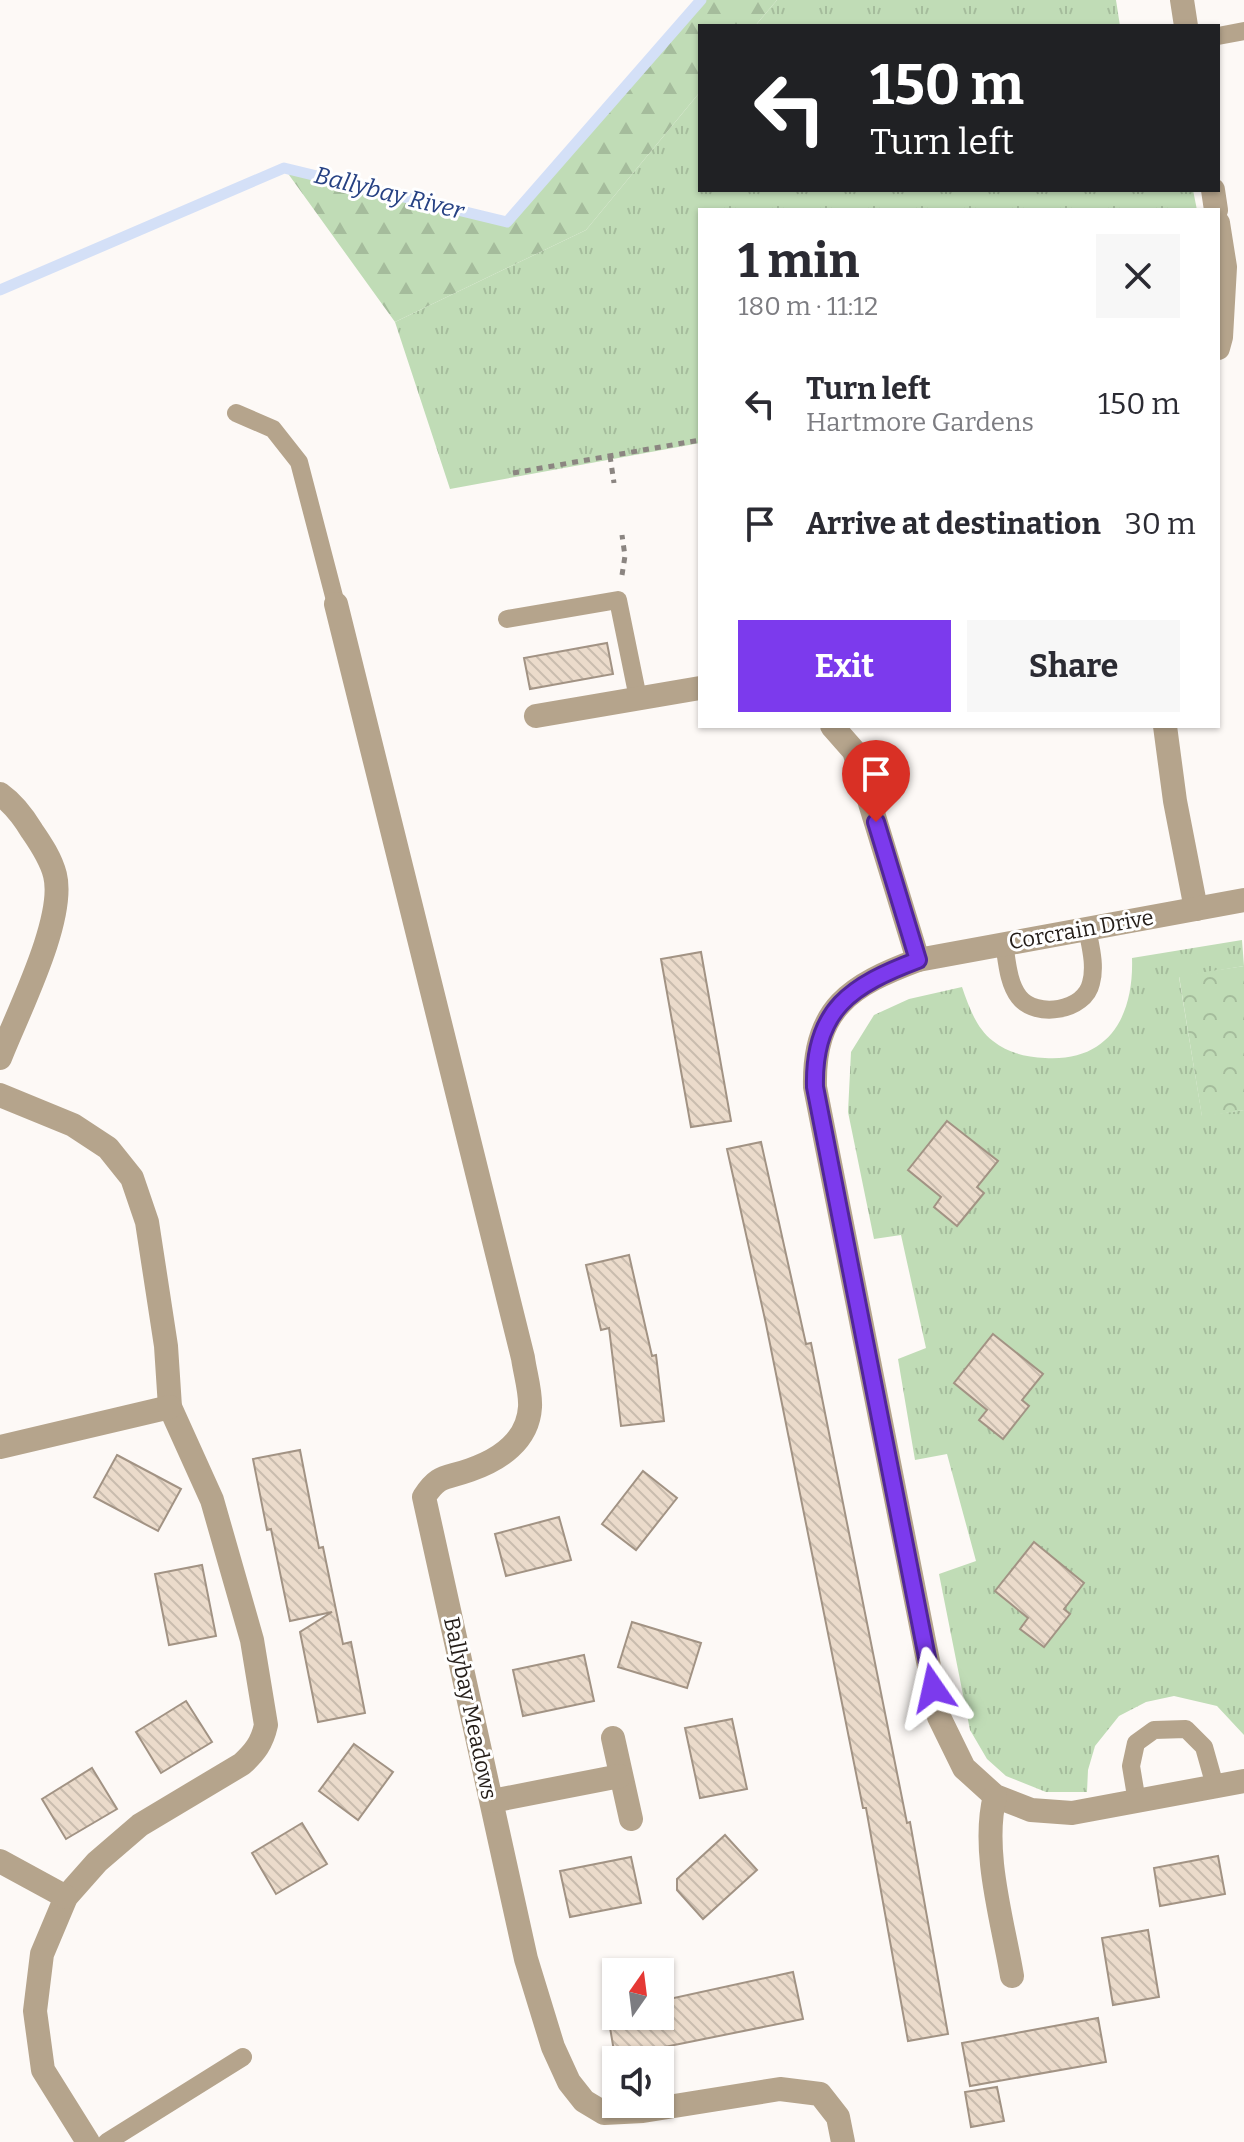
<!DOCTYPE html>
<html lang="en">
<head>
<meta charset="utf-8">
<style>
  body { margin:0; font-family:Bitter,serif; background:#f7f7f7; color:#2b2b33; height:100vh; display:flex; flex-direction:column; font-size:30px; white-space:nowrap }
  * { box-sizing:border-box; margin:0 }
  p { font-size:26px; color:#7c7c81 }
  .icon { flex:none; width:44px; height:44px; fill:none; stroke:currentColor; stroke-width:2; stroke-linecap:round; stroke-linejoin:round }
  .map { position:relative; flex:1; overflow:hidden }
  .side { position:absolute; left:698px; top:208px; width:522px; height:520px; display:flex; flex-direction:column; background:#fff; border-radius:0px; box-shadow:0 2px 6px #0004 }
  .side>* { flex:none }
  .banner { position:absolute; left:698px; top:24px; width:522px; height:168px; border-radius:0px; box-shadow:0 2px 6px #0004; background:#202124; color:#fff; overflow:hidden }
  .needle { width:52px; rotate:14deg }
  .tools { position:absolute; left:602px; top:1958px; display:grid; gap:16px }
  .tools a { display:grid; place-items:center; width:72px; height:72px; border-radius:0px; background:#fff; box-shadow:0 2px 6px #0004; font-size:40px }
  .pin { position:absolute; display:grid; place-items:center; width:68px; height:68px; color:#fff; margin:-82px -34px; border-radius:50% 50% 50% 0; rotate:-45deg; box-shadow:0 0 8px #0007 }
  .pin .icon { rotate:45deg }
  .me { position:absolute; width:88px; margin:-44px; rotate:349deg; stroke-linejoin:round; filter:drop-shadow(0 0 6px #0008) }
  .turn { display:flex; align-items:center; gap:28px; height:168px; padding:0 40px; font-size:36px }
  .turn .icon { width:104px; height:104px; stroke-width:2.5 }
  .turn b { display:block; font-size:56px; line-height:68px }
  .round { display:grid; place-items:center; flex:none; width:84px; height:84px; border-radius:0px; background:#f7f7f7 }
  .overview { display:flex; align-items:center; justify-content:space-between; height:136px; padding:0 40px }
  h1 { font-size:48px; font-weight:700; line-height:60px }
  .button { display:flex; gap:16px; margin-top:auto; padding:16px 40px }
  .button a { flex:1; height:92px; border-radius:0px; background:#7c3aed; color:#fff; font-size:32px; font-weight:700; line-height:92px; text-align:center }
  .button a+a { background:#f7f7f7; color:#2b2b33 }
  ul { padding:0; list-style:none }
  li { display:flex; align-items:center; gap:24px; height:120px; padding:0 40px }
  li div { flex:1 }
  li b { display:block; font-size:30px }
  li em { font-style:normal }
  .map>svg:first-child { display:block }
</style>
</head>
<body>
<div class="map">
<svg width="1244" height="2142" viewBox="0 0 1244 2142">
  <defs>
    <pattern id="grass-tufts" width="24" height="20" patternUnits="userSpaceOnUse" patternTransform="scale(2)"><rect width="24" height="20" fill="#c0dcb6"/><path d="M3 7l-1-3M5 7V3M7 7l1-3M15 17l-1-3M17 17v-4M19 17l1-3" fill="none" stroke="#a5bc9c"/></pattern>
    <pattern id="forest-firs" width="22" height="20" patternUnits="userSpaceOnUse" patternTransform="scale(2)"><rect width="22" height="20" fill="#c0dcb6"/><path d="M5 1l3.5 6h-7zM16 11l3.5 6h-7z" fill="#a5bc9c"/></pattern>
    <pattern id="park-crowns" width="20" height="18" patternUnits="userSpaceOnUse" patternTransform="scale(2)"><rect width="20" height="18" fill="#c0dcb6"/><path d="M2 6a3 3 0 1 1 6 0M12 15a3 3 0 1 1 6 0" fill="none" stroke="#a5bc9c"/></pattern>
    <pattern id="building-back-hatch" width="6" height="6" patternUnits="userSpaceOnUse" patternTransform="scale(2)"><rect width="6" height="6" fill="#ebdbcb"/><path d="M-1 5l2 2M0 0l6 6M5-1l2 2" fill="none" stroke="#c9bcae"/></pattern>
  </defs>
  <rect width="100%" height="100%" fill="#fdf9f6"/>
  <!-- grass -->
  <g fill="url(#grass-tufts)">
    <path d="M 777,0 L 1116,0 L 1120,26 L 755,26 Z"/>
    <path d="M 700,92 L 700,190 L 1193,190 L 1197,210 L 700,210 L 700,443 L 450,489 L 395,322 L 586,230 Z"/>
    <path d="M 1242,940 L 1244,966 L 1179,977 L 1202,1116 L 1244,1110 L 1244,1735 L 1217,1706 L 1174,1696 L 1146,1702 L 1119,1716 L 1095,1746 L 1088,1770 L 1087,1792 L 1046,1792 L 1006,1776 L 987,1759 L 970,1730 L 939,1574 L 976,1561 L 947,1454 L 915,1460 L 898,1359 L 926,1348 L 901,1235 L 874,1239 L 848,1112 L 851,1052 L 874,1015 L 909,999 L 962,987 C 969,1007 976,1028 993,1041 C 1008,1053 1026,1057 1045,1058 C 1109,1062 1134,1016 1132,958 Z"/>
  </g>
  <!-- forest -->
  <path fill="url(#forest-firs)" d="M 701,0 L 777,0 L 755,26 L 700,26 L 700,92 L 586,230 L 395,322 L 284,168 L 507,222 Z"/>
  <!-- park -->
  <path fill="url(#park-crowns)" d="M 1244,966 L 1244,1110 L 1202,1117 L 1179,976 Z"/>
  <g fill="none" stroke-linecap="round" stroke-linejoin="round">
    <!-- stream -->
    <path stroke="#d4e0f7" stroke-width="11" d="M 0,290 L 284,168 L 507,222 L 701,0"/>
  </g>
  <!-- building -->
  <g fill="url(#building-back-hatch)" stroke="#a29384" stroke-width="2">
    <path d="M 607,643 L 613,674 L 530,689 L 524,658 Z"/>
    <path d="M 701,952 L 731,1121 L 691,1127 L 661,959 Z"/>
    <path d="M 947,1121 L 998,1161 L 977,1187 L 984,1193 L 957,1226 L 934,1207 L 941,1197 L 908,1170 Z"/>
    <path d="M 761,1142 L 806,1344 L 811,1343 L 907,1823 L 910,1822 L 948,2034 L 908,2041 L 866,1808 L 863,1808 L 766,1324 L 727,1149 Z"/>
    <path d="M 629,1255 L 652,1356 L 656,1355 L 664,1421 L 621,1426 L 609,1328 L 601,1330 L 586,1265 Z"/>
    <path d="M 993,1334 L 1043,1374 L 1022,1400 L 1029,1406 L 1003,1439 L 979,1420 L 987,1410 L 954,1383 Z"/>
    <path d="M 300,1450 L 319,1548 L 323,1547 L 343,1644 L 351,1642 L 365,1713 L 318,1722 L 300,1632 L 332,1612 L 290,1621 L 271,1529 L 267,1530 L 253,1459 Z"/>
    <path d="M 117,1455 L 181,1489 L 158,1531 L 94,1497 Z"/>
    <path d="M 643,1471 L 677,1498 L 636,1550 L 602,1524 Z"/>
    <path d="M 559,1517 L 571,1560 L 506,1576 L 495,1534 Z"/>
    <path d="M 1034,1542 L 1084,1583 L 1064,1609 L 1070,1614 L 1044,1647 L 1020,1629 L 1028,1618 L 995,1591 Z"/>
    <path d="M 202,1565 L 216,1636 L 169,1645 L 155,1574 Z"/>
    <path d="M 632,1622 L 701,1643 L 687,1688 L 618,1667 Z"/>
    <path d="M 584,1655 L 594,1701 L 523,1716 L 513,1670 Z"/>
    <path d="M 186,1701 L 212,1742 L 161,1773 L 136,1732 Z"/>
    <path d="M 732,1719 L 747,1789 L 700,1798 L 685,1728 Z"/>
    <path d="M 354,1744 L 393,1772 L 358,1820 L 319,1791 Z"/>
    <path d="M 92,1768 L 117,1809 L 66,1839 L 42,1799 Z"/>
    <path d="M 302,1823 L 327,1864 L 276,1894 L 252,1853 Z"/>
    <path d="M 725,1835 L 757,1870 L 703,1919 L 677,1890 L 677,1879 Z"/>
    <path d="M 1218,1856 L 1225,1894 L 1160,1906 L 1154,1868 Z"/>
    <path d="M 631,1857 L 641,1903 L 570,1917 L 560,1871 Z"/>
    <path d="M 1148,1930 L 1159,1997 L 1113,2005 L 1102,1938 Z"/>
    <path d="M 793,1972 L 803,2019 L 615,2057 L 607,2010 L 616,2008 L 616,2016 L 660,2016 L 660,2001 Z"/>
    <path d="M 1098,2018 L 1106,2062 L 970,2086 L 962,2043 Z"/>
    <path d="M 997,2087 L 1004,2121 L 971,2127 L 965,2092 Z"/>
  </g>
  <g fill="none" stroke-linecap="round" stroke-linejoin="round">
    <!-- path -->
    <g stroke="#8b8581" stroke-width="5" stroke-dasharray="6 6" stroke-linecap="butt">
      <path d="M 610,456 L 614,483"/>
      <path d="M 513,473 L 700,440"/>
      <path d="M 622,575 L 625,556 L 622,535"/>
    </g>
    <!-- lane -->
    <g stroke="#b5a48c" stroke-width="18">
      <path d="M 1218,36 L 1244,31"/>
      <path d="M 236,413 L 273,429 L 299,462 L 336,604"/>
      <path d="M 507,619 L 618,600 L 638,698"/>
      <path d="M 1004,943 C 1007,961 1008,983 1019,997 C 1036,1019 1085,1011 1091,983 C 1096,965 1090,945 1087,928"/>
      <path d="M 1137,1802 L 1131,1766 L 1136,1743 L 1154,1730 L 1186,1729 L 1204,1747 L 1215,1786"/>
      <path d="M 107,2142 L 243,2057"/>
    </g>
    <!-- street -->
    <g stroke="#b5a48c" stroke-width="24">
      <path d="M 1182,0 L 1186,26"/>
      <path d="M 1213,190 L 1216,210"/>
      <path d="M 1218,223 L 1225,267 L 1221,337 L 1218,348"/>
      <path d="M 336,604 L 523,1358 C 525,1373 531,1392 530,1407 C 528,1441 499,1460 470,1470 C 445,1479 439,1474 424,1497 L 526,1959 L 553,2047 L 569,2082 L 584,2101 L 604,2113 L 643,2111 L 780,2089 L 820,2094 L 838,2117 L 843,2142"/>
      <path d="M 536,716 L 700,688"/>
      <path d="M 832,726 L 854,751 L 918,960"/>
      <path d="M 1165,726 L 1175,801 L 1196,909"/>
      <path d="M 0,794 C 14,804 23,816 32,831 C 41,844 51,859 55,875 C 66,919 17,1014 0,1058"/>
      <path d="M 1244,900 L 918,960 C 851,985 813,1008 815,1087 L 939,1717 L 964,1768 L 995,1796 L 1031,1810 L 1072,1813 L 1244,1781"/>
      <path d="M 0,1095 L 73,1125 L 108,1148 L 132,1178 L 147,1222 L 166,1346 L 170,1407 L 212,1500 L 252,1640 L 266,1725 C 262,1743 255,1752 242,1764 L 140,1825 L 97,1862 L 66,1897 L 42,1954 L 35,2011 L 43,2070 L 88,2142"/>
      <path d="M 0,1447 L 170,1407"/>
      <path d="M 613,1738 L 631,1819"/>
      <path d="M 995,1796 C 981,1850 1003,1922 1012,1976"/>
      <path d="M 492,1801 L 620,1776"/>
      <path d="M 0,1861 L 66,1897"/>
    </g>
  </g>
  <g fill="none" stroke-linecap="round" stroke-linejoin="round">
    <defs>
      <path id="route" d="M 876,822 L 918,960 C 852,985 813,1009 815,1087 L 933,1688"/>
    </defs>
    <!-- route casing -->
    <use href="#route" stroke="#51269a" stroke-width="20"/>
    <!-- route -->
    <use href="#route" stroke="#7c3aed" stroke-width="14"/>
  </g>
  <g text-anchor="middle" stroke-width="6" stroke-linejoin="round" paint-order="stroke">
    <!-- street labels -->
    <g font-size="22" fill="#251e19" stroke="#fff">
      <text transform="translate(1081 929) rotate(-10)" y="8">Corcrain Drive</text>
      <text transform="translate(471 1708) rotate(78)" y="8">Ballybay Meadows</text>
    </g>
    <!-- water labels -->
    <g font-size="24" font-style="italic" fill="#264183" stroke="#fff">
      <text transform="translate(389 193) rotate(14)" y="8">Ballybay River</text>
    </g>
  </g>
</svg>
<div class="tools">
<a><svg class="needle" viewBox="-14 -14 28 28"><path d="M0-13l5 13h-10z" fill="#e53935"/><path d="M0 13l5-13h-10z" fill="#7c7c81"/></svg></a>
<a><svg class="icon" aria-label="sound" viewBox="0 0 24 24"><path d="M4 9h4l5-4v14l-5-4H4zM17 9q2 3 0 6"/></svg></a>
</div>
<div class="pin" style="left:876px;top:822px;background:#d93025"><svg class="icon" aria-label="arrive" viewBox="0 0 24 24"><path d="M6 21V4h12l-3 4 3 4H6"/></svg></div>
<svg class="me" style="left:933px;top:1688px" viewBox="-20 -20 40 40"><path d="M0-17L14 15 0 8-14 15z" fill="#7c3aed" stroke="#fff" stroke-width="4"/></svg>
<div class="banner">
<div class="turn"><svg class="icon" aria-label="left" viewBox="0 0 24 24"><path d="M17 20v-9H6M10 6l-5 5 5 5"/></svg><div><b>150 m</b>Turn left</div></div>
</div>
<section class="side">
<div class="overview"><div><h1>1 min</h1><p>180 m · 11:12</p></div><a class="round"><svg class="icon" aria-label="close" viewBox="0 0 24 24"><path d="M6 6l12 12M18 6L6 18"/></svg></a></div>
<ul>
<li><svg class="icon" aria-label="left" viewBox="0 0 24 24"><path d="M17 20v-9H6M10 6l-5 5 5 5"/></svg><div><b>Turn left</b><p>Hartmore Gardens</p></div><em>150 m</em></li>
<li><svg class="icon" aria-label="arrive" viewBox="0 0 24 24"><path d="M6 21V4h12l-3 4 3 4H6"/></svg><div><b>Arrive at destination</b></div><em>30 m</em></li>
</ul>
<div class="button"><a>Exit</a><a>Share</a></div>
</section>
</div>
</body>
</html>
